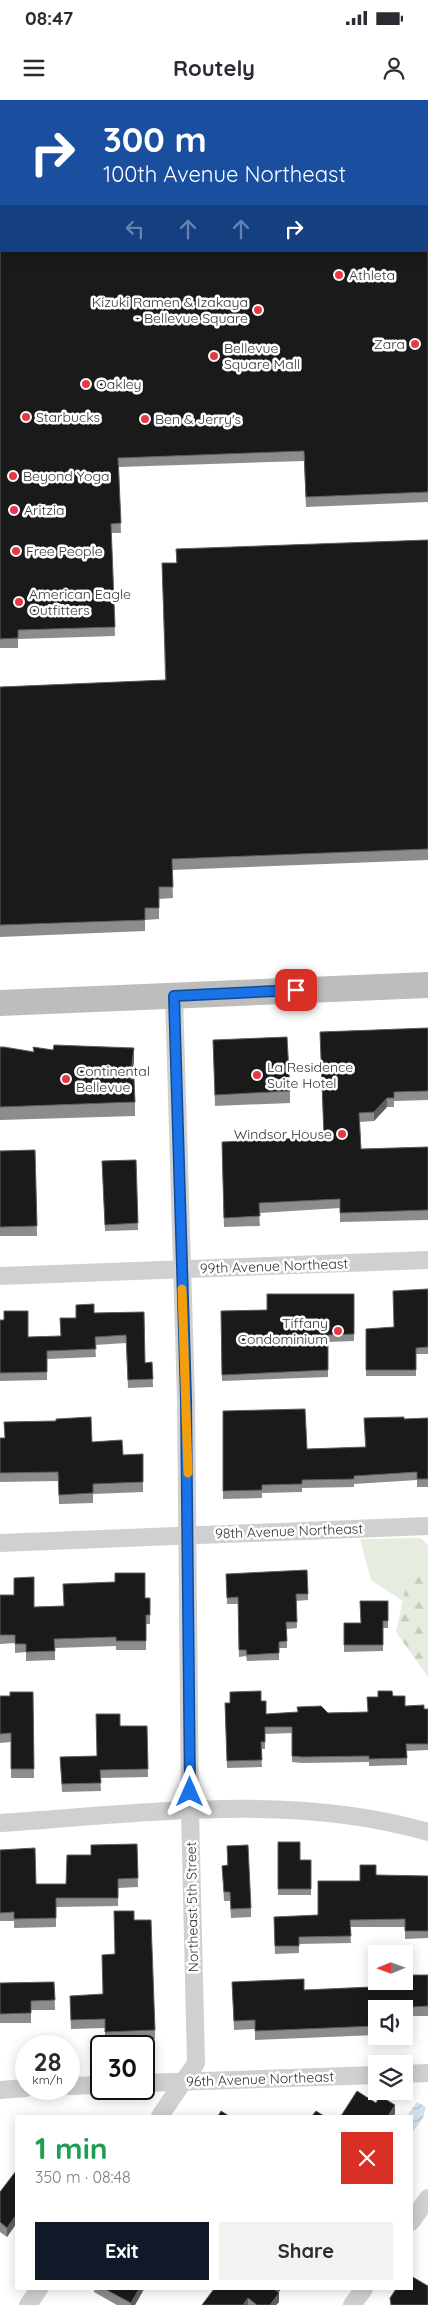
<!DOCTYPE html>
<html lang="en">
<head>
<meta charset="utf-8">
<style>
  body { margin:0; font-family:Quicksand,sans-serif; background:#f2f2f3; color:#2b2b33; height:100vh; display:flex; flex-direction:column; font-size:19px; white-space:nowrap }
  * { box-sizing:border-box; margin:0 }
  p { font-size:16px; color:#7c7c81 }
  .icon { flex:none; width:28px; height:28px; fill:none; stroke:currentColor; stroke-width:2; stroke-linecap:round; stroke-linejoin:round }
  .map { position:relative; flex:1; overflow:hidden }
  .side { position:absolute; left:15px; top:2015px; width:398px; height:175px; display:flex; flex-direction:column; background:#fff; border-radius:0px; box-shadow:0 2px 12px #0003 }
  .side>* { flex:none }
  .guide { position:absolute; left:0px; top:0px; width:429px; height:152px; box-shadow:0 2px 12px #0003; background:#1a4fa0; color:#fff; overflow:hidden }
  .needle { width:32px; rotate:269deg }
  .buttons { position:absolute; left:368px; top:1845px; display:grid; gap:10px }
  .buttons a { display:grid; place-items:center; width:45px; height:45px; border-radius:0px; background:#fff; box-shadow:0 2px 12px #0003; font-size:25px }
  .speed { position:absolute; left:15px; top:1935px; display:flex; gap:10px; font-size:25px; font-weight:700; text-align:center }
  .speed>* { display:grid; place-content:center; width:65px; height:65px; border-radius:50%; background:#fff; box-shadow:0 2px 12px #0003; line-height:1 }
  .speed small { font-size:12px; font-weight:400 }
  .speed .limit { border:2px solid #111; border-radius:8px; background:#fff; color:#111 }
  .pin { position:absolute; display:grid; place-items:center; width:42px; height:42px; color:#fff; margin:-21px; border-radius:10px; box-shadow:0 2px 8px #0006 }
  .me { position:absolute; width:55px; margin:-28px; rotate:0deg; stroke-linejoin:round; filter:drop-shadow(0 0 4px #0008) }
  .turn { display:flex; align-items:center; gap:18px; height:105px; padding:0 20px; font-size:22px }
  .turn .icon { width:65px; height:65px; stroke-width:2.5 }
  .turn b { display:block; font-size:35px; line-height:42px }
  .lanes { display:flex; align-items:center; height:48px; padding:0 20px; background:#0003; justify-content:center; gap:25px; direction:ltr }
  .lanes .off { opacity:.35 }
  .round { display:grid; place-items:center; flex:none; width:52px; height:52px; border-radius:0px; background:#f2f2f3 }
  .summary { display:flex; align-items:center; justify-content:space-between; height:85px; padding:0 20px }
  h1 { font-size:30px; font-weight:700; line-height:38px; color:#1e9e55 }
  .button { display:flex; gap:10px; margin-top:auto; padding:10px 20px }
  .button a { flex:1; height:58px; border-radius:0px; background:#111827; color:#fff; font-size:20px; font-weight:700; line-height:58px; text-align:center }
  .button a+a { background:#f2f2f3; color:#2b2b33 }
  .status { display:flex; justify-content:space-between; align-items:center; height:35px; padding:0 25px; background:#fff; direction:ltr }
  .status svg { height:14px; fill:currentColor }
  header { display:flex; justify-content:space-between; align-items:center; height:65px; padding:0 20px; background:#fff; font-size:22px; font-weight:700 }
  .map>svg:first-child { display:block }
</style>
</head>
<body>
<div class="status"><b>08:47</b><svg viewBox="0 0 49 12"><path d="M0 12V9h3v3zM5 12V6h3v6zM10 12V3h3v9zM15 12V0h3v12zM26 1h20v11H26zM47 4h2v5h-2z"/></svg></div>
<header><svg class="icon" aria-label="menu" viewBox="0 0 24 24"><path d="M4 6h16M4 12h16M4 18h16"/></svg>Routely<svg class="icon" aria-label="person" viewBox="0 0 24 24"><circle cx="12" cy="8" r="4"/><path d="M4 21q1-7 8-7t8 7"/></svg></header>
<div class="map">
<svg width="428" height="2205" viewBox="0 0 428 2205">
  <defs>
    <pattern id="forest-firs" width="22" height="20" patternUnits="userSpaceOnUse" patternTransform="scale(1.25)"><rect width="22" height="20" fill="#e6ecdf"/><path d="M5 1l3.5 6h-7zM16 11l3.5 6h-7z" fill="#c6cbc0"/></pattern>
    <pattern id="water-waves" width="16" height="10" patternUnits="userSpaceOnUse" patternTransform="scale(1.25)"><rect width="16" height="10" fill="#cfe2ee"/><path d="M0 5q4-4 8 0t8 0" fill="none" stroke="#b2c2cd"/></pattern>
  </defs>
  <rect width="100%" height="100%" fill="#fff"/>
  <!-- green -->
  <path fill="#e6ecdf" d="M 421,1438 L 428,1445 L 428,1524 L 418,1511 L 371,1480 L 360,1439 Z"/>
  <!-- forest -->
  <path fill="url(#forest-firs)" d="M 428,1465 L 428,1577 L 396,1532 L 406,1486 L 418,1466 Z"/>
  <!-- water -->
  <path fill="url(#water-waves)" d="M 417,2002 L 426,2007 L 423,2018 L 411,2034 L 411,2016 L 407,2016 Z"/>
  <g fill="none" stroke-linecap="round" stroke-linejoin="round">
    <!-- minor -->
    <g stroke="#d0d0d0" stroke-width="18">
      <path d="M 0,1176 L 428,1160"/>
      <path d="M 0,1443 L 428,1426"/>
      <path d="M 0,1723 C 138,1714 294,1692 428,1732"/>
      <path d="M 404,1974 L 428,1973"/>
      <path d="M 144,1983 L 376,1975"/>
      <path d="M 69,1986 L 101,1985"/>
      <path d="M 0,1990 L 26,1988"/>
      <path d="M 160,2016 L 196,1963 L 190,1711 L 186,1299 L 174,896"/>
      <path d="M 411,2122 L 428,2098"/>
      <path d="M 28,2205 L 39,2189"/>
      <path d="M 352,2205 L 364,2189"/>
    </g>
    <!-- secondary -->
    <path stroke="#bdbdbd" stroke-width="26" d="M 0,903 L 428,885"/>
  </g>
  <!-- wall -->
  <g fill="#8c8c8c">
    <path d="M 0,0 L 1,151 L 428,123 L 428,402 L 306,407 L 304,361 L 119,367 L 121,433 L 111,433 L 115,536 L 18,539 L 18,548 L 0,548 Z"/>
    <path d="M 428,440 L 428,760 L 172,770 L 173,798 L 159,799 L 159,819 L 145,820 L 145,831 L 0,837 L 0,587 L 165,580 L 162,463 L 176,463 L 176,449 Z"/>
    <path d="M 428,928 L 428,1000 L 394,1001 L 394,1007 L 387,1007 L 374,1021 L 360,1022 L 361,1049 L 428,1047 L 428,1120 L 340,1122 L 340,1108 L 259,1113 L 260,1126 L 224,1127 L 222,1051 L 324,1037 L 320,932 Z"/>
    <path d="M 213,940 L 290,991 L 290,1003 L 215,1006 Z"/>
    <path d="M 0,947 L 34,952 L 134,961 L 132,979 L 135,1002 L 135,1016 L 0,1020 Z"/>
    <path d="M 35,1050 L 37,1136 L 0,1136 L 0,1051 Z"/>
    <path d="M 136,1060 L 138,1130 L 105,1131 L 102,1061 Z"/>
    <path d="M 428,1189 L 428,1254 L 416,1254 L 416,1276 L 366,1276 L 366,1229 L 394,1227 Z"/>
    <path d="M 354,1194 L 354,1241 L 328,1242 L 328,1277 L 222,1281 L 221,1211 L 267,1210 Z"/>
    <path d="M 144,1212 L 145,1263 L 152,1262 L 153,1287 L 128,1288 L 126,1243 L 95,1245 L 96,1257 L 47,1259 L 47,1280 L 0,1281 L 0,1220 L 28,1237 L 61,1236 L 76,1218 L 94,1213 Z"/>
    <path d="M 223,1311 L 307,1349 L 365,1347 L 364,1318 L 404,1319 L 428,1318 L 428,1387 L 417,1387 L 417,1380 L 354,1384 L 354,1387 L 302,1388 L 302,1392 L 262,1393 L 262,1398 L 223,1399 Z"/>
    <path d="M 0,1338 L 92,1342 L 123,1355 L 143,1354 L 143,1392 L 93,1394 L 93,1403 L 59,1404 L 58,1381 L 0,1382 Z"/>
    <path d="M 226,1474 L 308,1494 L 308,1500 L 296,1501 L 297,1528 L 287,1529 L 287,1548 L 279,1548 L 279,1560 L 247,1561 L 246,1556 L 239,1557 L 238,1504 L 227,1504 Z"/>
    <path d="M 0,1495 L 34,1507 L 63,1506 L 145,1498 L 150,1515 L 150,1524 L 146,1524 L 146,1550 L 116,1550 L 116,1546 L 55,1548 L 55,1560 L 26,1561 L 26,1552 L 15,1553 L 15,1543 L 0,1544 Z"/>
    <path d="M 388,1501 L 388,1528 L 383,1528 L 383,1551 L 344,1552 L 344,1523 L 361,1523 Z"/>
    <path d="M 33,1592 L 34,1678 L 11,1678 L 11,1642 L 0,1643 L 0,1596 L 10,1596 Z"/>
    <path d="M 393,1596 L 405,1606 L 424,1609 L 428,1609 L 428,1650 L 407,1651 L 407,1665 L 369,1666 L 369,1662 L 302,1663 L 292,1662 L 292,1633 L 265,1634 L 265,1649 L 261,1649 L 262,1667 L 227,1668 L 225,1603 L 261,1601 L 266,1614 L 367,1612 Z"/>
    <path d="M 120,1626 L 147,1626 L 148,1677 L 100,1678 L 101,1691 L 62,1692 L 60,1657 L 97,1656 Z"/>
    <path d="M 278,1742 L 300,1760 L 311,1760 L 311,1795 L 278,1795 Z"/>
    <path d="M 137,1744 L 138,1787 L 118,1788 L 118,1806 L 56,1807 L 56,1827 L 14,1828 L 14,1821 L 0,1821 L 0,1750 L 36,1784 L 66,1784 L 91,1755 Z"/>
    <path d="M 227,1746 L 251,1808 L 251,1817 L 231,1818 L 230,1801 L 224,1801 L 222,1766 L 227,1765 Z"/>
    <path d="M 376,1775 L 428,1776 L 428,1838 L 405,1839 L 405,1827 L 350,1827 L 351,1843 L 299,1844 L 299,1853 L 275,1854 L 274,1817 L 318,1815 L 360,1781 Z"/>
    <path d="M 134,1820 L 155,1930 L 155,1939 L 105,1941 L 105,1928 L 71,1929 L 70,1904 L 103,1894 L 114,1854 Z"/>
    <path d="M 428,1875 L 428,1916 L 404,1916 L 404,1909 L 376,1909 L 376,1935 L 255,1940 L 255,1929 L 234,1930 L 232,1882 L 304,1890 L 371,1887 L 410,1880 Z"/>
    <path d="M 54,1882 L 55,1910 L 31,1910 L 31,1923 L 0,1923 L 0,1883 Z"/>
    <path d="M 16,2071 L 16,2124 L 7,2137 L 0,2132 L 0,2092 Z"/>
    <path d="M 94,2189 L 144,2189 L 135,2205 L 117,2205 L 94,2192 Z"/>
    <path d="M 214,2189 L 281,2189 L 278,2193 L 279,2202 L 276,2205 L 202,2205 Z"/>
  </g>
  <!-- shaded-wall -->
  <g fill="#5f5f5f">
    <path d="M 134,948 L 134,961 L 130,992 L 130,979 Z"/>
    <path d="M 387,998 L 387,1007 L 374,1021 L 374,1012 Z"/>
    <path d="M 395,2005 L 395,2014 L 394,2016 L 388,2016 Z"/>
    <path d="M 16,2115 L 16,2124 L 7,2137 L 7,2128 Z"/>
    <path d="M 139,2189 L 144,2189 L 135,2205 L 131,2205 L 131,2203 Z"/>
    <path d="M 274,2189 L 281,2189 L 274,2198 Z"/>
    <path d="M 279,2193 L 279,2202 L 276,2205 L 270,2205 Z"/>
    <path d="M 248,2198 L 248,2205 L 243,2205 Z"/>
  </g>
  <!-- building -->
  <g fill="#1a1a1a" stroke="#5f5f5f">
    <path d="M 0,0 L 105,0 L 105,1 L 1,1 L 1,151 L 428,151 L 428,123 L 428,392 L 306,397 L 304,351 L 118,358 L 121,423 L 111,424 L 115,527 L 18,530 L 18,538 L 0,539 Z"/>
    <rect x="132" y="0" width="281" height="1"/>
    <path d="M 428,440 L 428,749 L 172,759 L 173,787 L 159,787 L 159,808 L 145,808 L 145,820 L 0,825 L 0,587 L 166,580 L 162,463 L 177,463 L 176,449 Z"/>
    <path d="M 428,928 L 428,991 L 394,992 L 394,998 L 387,998 L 374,1012 L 359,1013 L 361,1049 L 428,1047 L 428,1110 L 340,1113 L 340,1099 L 259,1103 L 260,1116 L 224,1118 L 222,1042 L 324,1037 L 320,932 Z"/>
    <path d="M 287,937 L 290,991 L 215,995 L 213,940 Z"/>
    <path d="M 54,945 L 134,948 L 130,979 L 134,979 L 135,1002 L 0,1007 L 0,947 L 4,947 L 34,952 L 33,947 L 53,950 Z"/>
    <path d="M 35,1050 L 37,1126 L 0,1127 L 0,1051 Z"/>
    <path d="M 136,1060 L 138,1123 L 105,1125 L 102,1061 Z"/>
    <path d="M 428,1189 L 428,1247 L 416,1248 L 416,1270 L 366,1270 L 366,1229 L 394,1227 L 393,1191 Z"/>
    <path d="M 267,1194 L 354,1194 L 354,1234 L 328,1235 L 328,1270 L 222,1275 L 221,1211 L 267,1210 Z"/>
    <path d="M 94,1204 L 94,1213 L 144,1212 L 145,1263 L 152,1262 L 153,1279 L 128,1280 L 126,1235 L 95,1237 L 96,1249 L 47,1251 L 47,1272 L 0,1273 L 0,1220 L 4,1220 L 4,1211 L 28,1211 L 28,1237 L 61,1236 L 60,1218 L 76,1218 L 76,1205 Z"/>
    <path d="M 305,1309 L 307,1349 L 366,1347 L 364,1318 L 404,1317 L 404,1319 L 428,1318 L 428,1379 L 417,1379 L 417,1372 L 354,1376 L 354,1379 L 302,1380 L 302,1384 L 262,1385 L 262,1390 L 223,1391 L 223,1311 Z"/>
    <path d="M 91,1317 L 92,1342 L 122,1340 L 123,1355 L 143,1354 L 143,1382 L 93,1384 L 93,1393 L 59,1395 L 58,1372 L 0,1373 L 0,1338 L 5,1338 L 4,1322 L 56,1321 L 56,1319 Z"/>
    <path d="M 307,1470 L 308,1494 L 296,1494 L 297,1522 L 286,1522 L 287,1541 L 279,1542 L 279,1553 L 247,1555 L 246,1550 L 239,1550 L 238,1497 L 227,1498 L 226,1474 Z"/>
    <path d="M 115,1473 L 145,1473 L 145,1498 L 150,1498 L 150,1515 L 146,1515 L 146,1541 L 116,1541 L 116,1537 L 54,1539 L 55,1551 L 26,1552 L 26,1544 L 15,1544 L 15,1535 L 0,1535 L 0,1495 L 14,1495 L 14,1478 L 34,1477 L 34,1507 L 64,1506 L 63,1484 L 115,1482 Z"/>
    <path d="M 360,1501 L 388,1501 L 388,1521 L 383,1521 L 383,1545 L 344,1545 L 344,1523 L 361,1523 Z"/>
    <path d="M 261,1591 L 261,1601 L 266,1601 L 266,1614 L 298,1612 L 297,1607 L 321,1606 L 328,1613 L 368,1612 L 367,1597 L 378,1597 L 378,1591 L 392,1591 L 393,1596 L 405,1596 L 405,1606 L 424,1605 L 424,1609 L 428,1609 L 428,1644 L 406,1644 L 407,1658 L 369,1659 L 369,1656 L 302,1657 L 292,1656 L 292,1627 L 265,1627 L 265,1642 L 261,1642 L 262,1660 L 227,1661 L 225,1603 L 230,1603 L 230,1592 Z"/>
    <path d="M 10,1592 L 33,1592 L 34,1669 L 11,1669 L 11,1633 L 0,1634 L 0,1596 L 10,1596 Z"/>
    <path d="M 96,1614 L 120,1614 L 120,1626 L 147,1626 L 148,1669 L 100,1670 L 101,1683 L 62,1684 L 60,1657 L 97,1656 Z"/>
    <path d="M 278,1742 L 300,1742 L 300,1760 L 311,1760 L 311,1789 L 278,1789 Z"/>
    <path d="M 137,1744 L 138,1778 L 118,1779 L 118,1798 L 56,1798 L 56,1818 L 14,1819 L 14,1812 L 0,1813 L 0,1750 L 35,1748 L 36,1784 L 66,1784 L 67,1755 L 91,1755 L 91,1745 Z"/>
    <path d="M 248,1745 L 251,1808 L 231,1809 L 230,1792 L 224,1792 L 222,1766 L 228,1765 L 227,1746 Z"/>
    <path d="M 360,1765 L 376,1765 L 376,1775 L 428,1776 L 428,1831 L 405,1831 L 405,1819 L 350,1820 L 351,1836 L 299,1837 L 299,1846 L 275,1846 L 274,1817 L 318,1815 L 318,1781 L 360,1781 Z"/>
    <path d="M 114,1811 L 134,1811 L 134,1820 L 151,1820 L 155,1930 L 105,1932 L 105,1919 L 71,1920 L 70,1896 L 103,1894 L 102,1855 L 115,1854 Z"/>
    <path d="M 410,1875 L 428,1875 L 428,1906 L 396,1908 L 396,1909 L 376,1909 L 376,1926 L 255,1931 L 255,1920 L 234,1921 L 232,1882 L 304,1879 L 304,1890 L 371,1887 L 370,1881 L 404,1881 L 404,1880 L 410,1880 Z"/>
    <path d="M 54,1882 L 55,1900 L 31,1901 L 31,1913 L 0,1914 L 0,1883 Z"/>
    <path d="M 357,1991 L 376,2003 L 380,1996 L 395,2005 L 388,2016 L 341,2016 Z"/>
    <path d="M 221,2011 L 229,2016 L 218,2016 Z"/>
    <path d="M 316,2011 L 324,2016 L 312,2016 Z"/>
    <path d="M 16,2071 L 16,2115 L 7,2128 L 0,2122 L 0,2092 Z"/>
    <path d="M 411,2176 L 428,2186 L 428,2205 L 391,2205 L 390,2198 L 396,2189 L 411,2189 Z"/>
    <path d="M 105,2189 L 139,2189 L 131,2203 Z"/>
    <path d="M 214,2189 L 274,2189 L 279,2193 L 270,2205 L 257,2205 L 248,2198 L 243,2205 L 202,2205 Z"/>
  </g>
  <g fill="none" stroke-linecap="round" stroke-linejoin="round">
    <defs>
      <path id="route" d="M 190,1692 L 186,1300 L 174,896 L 296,890"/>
    </defs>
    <!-- route casing -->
    <use href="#route" stroke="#114b97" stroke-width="12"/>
    <!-- route -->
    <use href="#route" stroke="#1a73e8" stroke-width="9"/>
    <!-- slow -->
    <path stroke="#f59e0b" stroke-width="9" d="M 182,1189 L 188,1373"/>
  </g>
  <!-- markers -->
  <g fill="#e63946" stroke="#fff" stroke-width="2">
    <circle cx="339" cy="175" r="5"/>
    <circle cx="258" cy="210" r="5"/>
    <circle cx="415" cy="244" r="5"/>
    <circle cx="214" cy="256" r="5"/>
    <circle cx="86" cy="284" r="5"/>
    <circle cx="26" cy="317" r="5"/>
    <circle cx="145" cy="319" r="5"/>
    <circle cx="13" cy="376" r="5"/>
    <circle cx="14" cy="410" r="5"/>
    <circle cx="16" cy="451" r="5"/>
    <circle cx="19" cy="502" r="5"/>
    <circle cx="257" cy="975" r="5"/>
    <circle cx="66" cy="979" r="5"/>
    <circle cx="342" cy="1034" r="5"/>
    <circle cx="338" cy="1231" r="5"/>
  </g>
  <g text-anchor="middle" stroke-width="5" stroke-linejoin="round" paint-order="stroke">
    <!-- poi labels -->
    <g font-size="14" fill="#333" stroke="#fff" text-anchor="start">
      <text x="349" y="180">Athleta</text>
      <text x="248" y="207" text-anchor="end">Kizuki Ramen &amp; Izakaya<tspan x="248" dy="16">- Bellevue Square</tspan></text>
      <text x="405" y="249" text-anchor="end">Zara</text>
      <text x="224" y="253">Bellevue<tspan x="224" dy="16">Square Mall</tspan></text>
      <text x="96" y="289">Oakley</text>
      <text x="36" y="322">Starbucks</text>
      <text x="155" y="324">Ben &amp; Jerry's</text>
      <text x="23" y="381">Beyond Yoga</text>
      <text x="24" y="415">Aritzia</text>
      <text x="26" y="456">Free People</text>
      <text x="29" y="499">American Eagle<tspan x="29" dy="16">Outfitters</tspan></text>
      <text x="267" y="972">La Residence<tspan x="267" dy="16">Suite Hotel</tspan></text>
      <text x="76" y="976">Continental<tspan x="76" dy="16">Bellevue</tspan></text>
      <text x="332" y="1039" text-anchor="end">Windsor House</text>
      <text x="328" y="1228" text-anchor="end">Tiffany<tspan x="328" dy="16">Condominium</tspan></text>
    </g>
    <!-- street labels -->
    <g font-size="14" fill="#333" stroke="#fff">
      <text transform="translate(274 1166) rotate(-2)" y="5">99th Avenue Northeast</text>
      <text transform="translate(289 1431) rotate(-2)" y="5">98th Avenue Northeast</text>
      <text transform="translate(192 1807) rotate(-91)" y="5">Northeast 5th Street</text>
      <text transform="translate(260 1979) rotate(-2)" y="5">96th Avenue Northeast</text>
    </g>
  </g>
</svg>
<div class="buttons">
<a><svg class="needle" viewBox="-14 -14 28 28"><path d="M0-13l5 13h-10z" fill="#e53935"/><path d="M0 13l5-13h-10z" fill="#7c7c81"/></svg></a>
<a><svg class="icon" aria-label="sound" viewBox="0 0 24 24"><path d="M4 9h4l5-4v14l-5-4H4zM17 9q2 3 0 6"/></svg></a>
<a><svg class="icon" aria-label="layers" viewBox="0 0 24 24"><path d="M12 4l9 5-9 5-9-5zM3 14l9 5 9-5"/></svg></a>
</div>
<div class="speed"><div>28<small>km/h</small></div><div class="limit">30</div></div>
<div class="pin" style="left:296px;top:890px;background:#d93025"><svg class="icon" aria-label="arrive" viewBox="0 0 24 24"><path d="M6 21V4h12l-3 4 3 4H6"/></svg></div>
<svg class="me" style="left:190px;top:1692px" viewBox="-20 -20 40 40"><path d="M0-17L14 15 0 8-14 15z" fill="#1a73e8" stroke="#fff" stroke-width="4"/></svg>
<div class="guide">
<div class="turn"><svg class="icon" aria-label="right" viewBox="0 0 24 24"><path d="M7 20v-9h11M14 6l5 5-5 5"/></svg><div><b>300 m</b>100th Avenue Northeast</div></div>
<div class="lanes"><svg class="icon off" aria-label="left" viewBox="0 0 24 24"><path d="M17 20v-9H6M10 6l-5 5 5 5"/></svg><svg class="icon off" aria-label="ahead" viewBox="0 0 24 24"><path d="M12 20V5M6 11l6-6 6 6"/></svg><svg class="icon off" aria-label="ahead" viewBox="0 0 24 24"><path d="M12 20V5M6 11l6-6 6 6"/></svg><svg class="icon" aria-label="right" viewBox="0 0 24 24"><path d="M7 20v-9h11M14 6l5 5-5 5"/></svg></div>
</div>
<section class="side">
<div class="summary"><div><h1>1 min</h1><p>350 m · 08:48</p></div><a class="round" style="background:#d93025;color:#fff"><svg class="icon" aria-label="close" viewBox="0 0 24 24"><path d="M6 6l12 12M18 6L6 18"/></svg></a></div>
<div class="button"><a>Exit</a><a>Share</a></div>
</section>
</div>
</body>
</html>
